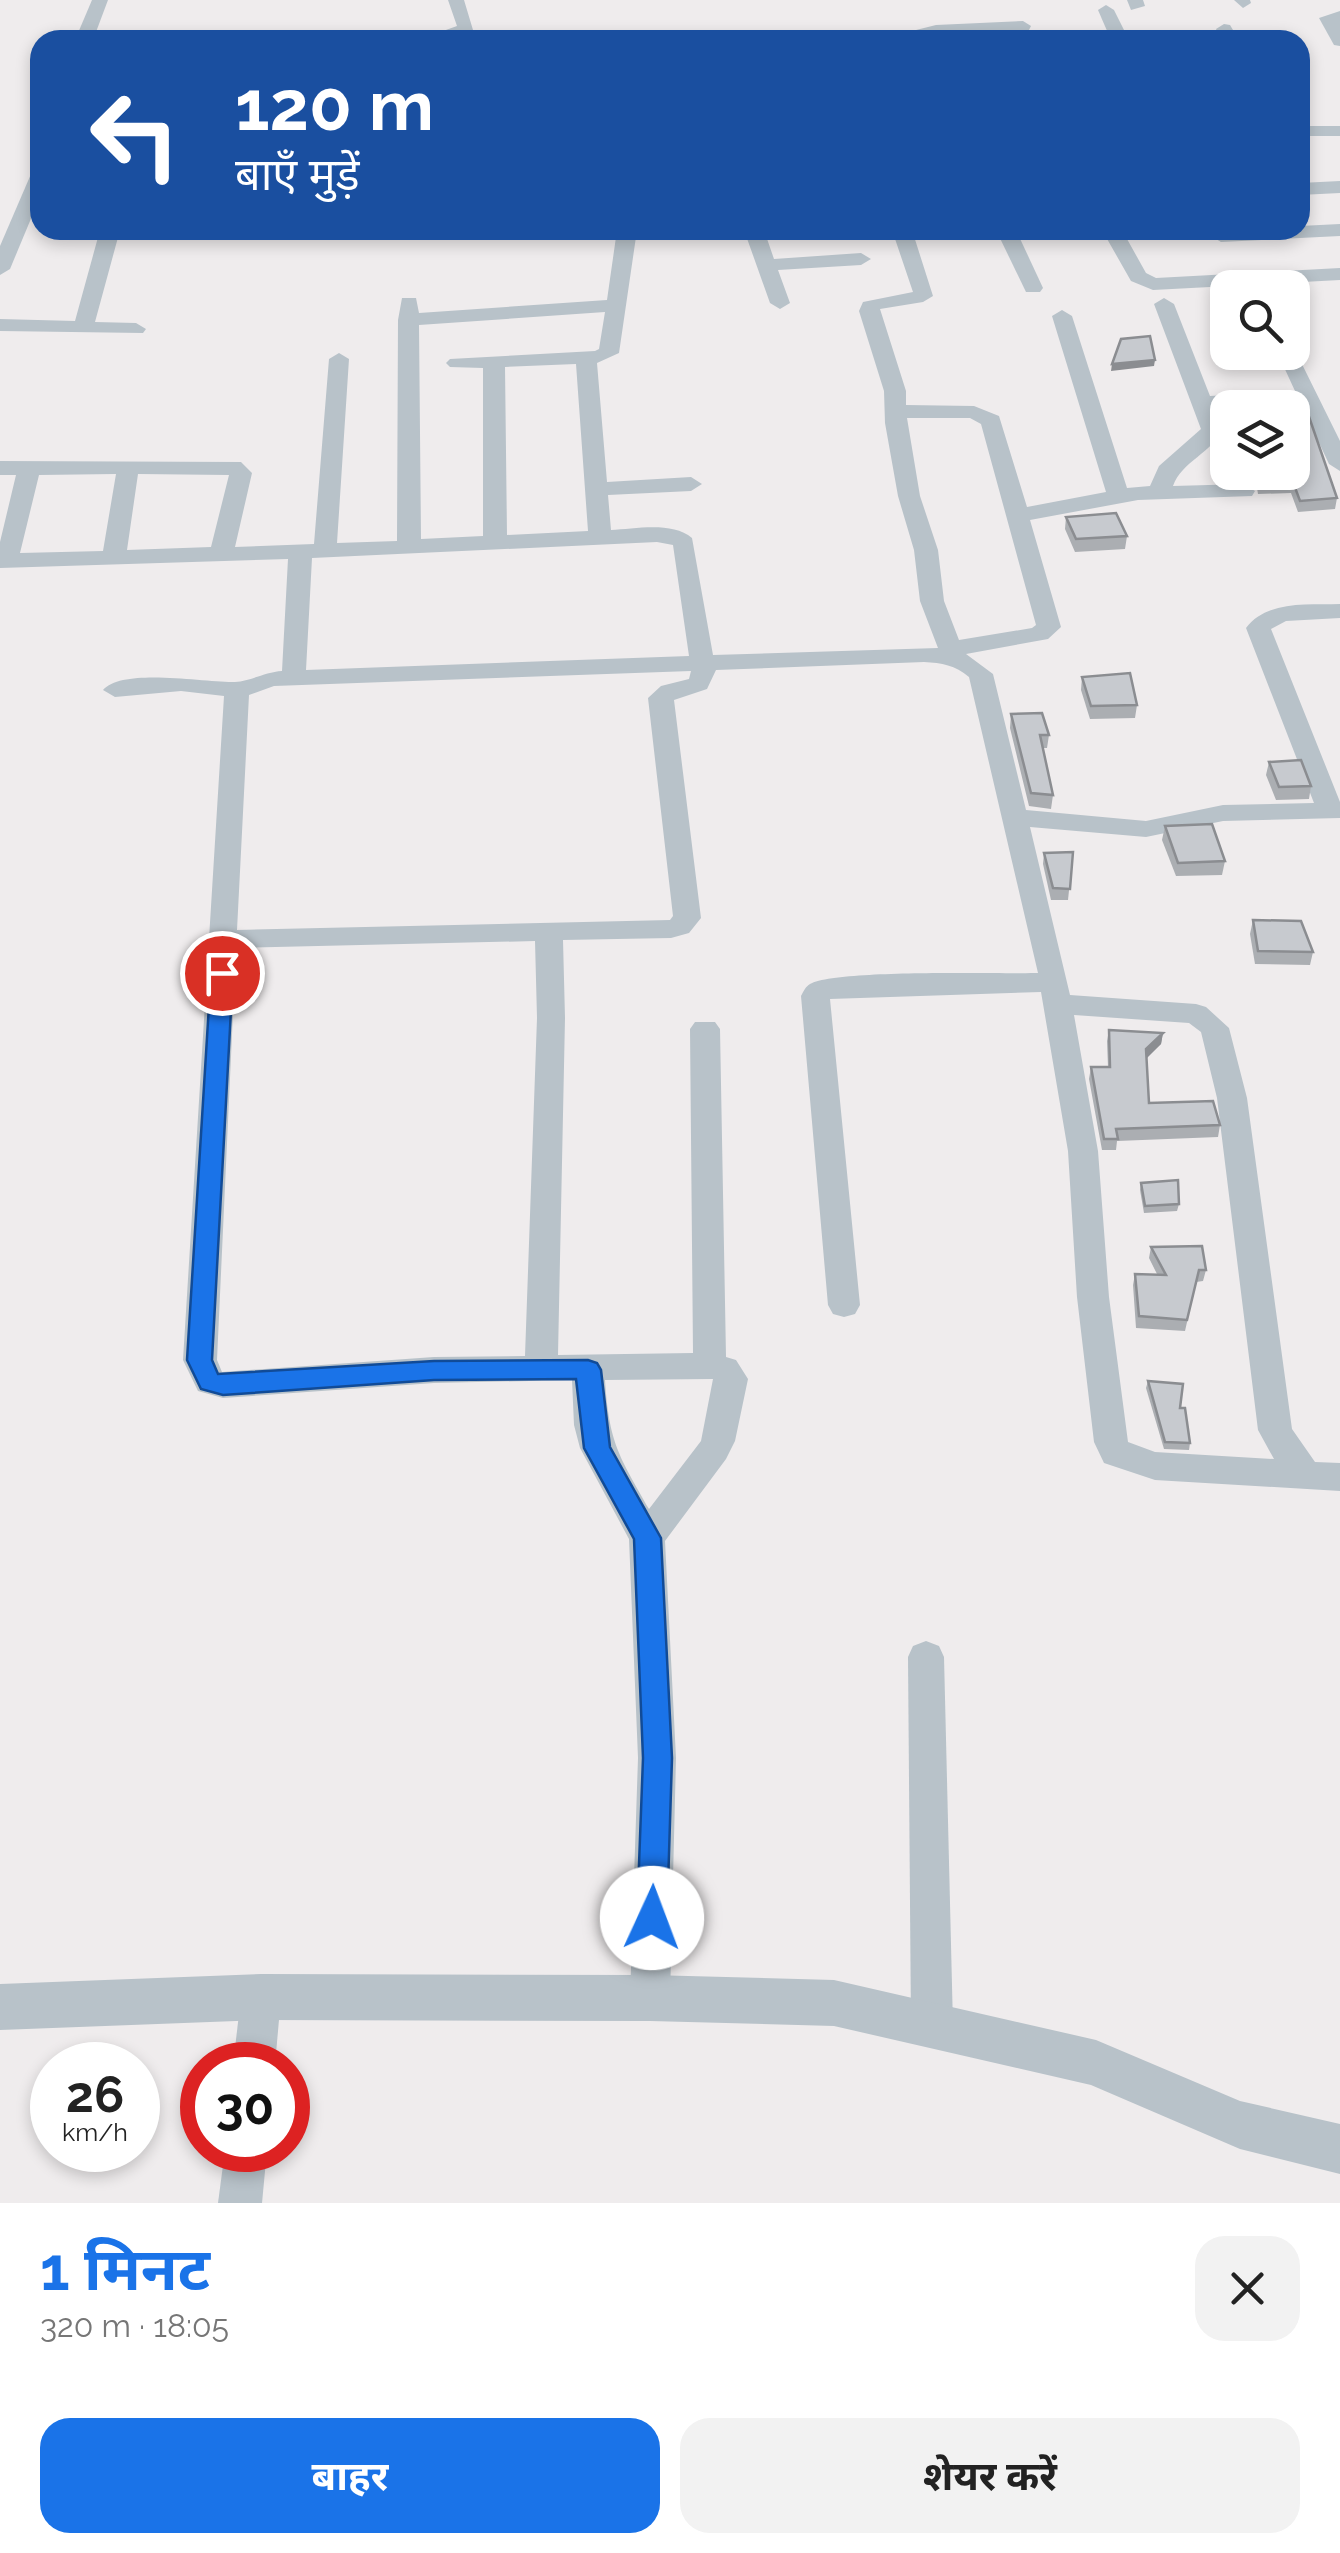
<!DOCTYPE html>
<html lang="hi">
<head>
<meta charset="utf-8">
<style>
  body { margin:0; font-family:Raleway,"Noto Sans Devanagari",sans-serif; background:#f2f2f2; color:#222; height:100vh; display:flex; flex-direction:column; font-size:38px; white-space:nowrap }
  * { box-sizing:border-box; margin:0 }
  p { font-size:32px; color:#767676 }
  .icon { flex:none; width:55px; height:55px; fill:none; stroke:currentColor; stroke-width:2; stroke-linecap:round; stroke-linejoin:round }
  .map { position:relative; height:2203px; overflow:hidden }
  .sheet { display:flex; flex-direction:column; background:#fff; flex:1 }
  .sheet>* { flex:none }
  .top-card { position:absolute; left:30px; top:30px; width:1280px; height:210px; border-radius:30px; box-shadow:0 5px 15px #0003; background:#1a4fa0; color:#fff; overflow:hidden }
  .tools { position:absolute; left:1210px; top:270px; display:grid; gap:20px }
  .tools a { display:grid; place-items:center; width:100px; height:100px; border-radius:20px; background:#fff; box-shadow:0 5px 15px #0003; font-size:50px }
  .speed { position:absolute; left:30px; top:2042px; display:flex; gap:20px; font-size:50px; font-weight:700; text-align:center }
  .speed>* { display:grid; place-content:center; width:130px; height:130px; border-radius:50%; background:#fff; box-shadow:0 5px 15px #0003; line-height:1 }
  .speed small { font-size:25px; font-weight:400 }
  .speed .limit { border:15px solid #d22; background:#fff; color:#111 }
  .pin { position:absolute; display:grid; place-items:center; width:85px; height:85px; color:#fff; margin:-42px; border:5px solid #fff; border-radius:50%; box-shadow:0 2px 10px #0007 }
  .me { position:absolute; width:110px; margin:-55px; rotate:2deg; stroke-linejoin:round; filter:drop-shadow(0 0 8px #0008) }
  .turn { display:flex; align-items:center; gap:35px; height:210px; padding:0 40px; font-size:45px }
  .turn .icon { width:130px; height:130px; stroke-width:2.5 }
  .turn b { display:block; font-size:70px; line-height:85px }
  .round { display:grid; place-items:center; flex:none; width:105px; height:105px; border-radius:30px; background:#f2f2f2 }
  .summary { display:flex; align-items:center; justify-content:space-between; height:170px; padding:0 40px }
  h1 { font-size:60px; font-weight:700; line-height:75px; color:#1a73e8 }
  .cta { display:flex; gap:20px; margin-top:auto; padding:20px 40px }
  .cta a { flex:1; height:115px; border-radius:30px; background:#1a73e8; color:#fff; font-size:40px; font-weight:700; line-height:115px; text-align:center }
  .cta a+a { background:#f2f2f2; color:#222 }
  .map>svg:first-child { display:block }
</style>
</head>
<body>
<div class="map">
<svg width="1340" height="2203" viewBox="0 0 1340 2203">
  <rect width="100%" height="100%" fill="#efeced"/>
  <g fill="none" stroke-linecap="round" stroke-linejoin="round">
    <!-- minor -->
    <g fill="#b8c2c9" fill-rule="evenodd">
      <path d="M 92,0 L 108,0 L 93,40 L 75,40 Z"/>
      <path d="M 448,0 L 464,0 L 473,30 L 509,35 L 518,40 L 418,40 L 457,26 Z"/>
      <path d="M 1127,0 L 1143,0 L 1145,6 L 1131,10 Z"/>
      <path d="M 1234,0 L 1250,0 L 1251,3 L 1243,8 Z"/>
      <path d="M 1106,5 L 1114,10 L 1129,40 L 1111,40 L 1098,10 Z"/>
      <path d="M 1340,11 L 1340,46 L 1334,45 L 1319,18 Z"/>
      <path d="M 1023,21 L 1031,26 L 1029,30 L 912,40 L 916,30 L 936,25 Z"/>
      <path d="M 1224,24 L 1230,25 L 1239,40 L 1221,40 L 1216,29 Z"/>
      <rect x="1300" y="126" width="40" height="10"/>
      <path d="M 40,168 L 40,197 L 10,269 L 0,275 L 0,246 L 31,174 Z"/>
      <path d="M 1340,181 L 1340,193 L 1300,195 L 1300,183 Z"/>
      <path d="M 1340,224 L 1340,236 L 1221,242 L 1211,236 L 1221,230 L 1300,230 L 1300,226 Z"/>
      <path d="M 100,230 L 120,230 L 95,322 L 136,323 L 146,329 L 143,333 L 0,331 L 0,319 L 75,321 Z"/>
      <path d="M 617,230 L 637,230 L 619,353 L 597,363 L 607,482 L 691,477 L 702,484 L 691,491 L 608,495 L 611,530 C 635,529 672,521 692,538 L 713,655 L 938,648 L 920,601 L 914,550 L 898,496 L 885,423 L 884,391 L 859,311 L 863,302 L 913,292 L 892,230 L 912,230 L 933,296 L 923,302 L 880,309 L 906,391 L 906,405 L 974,406 L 999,416 L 1027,507 L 1106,492 L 1052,316 L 1062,310 L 1072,316 L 1127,488 L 1150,486 L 1159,466 L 1201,429 L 1154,304 L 1164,298 L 1174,304 L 1210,396 L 1295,391 L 1277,352 L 1292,352 L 1294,348 L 1340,441 L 1340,471 L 1329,464 L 1301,404 L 1215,409 L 1223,429 C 1212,453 1182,461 1173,486 L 1244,484 L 1255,491 L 1252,496 L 1138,500 L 1030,520 L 1061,627 L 1048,639 L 966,654 L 993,674 L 1026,810 L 1146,821 L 1223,805 L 1314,803 L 1246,628 C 1267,600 1308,605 1340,604 L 1340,618 L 1286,621 L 1271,629 L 1340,802 L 1340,818 L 1223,821 L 1146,837 L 1030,827 L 1070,995 L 1196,1004 L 1206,1007 L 1229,1028 L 1247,1098 L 1292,1429 L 1315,1462 L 1340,1463 L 1340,1491 L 1155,1480 L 1104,1463 L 1094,1442 L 1077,1297 L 1068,1151 L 1041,992 L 830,999 L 860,1305 L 855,1314 L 844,1317 L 833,1314 L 828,1305 L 801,996 C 803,992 806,986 810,984 C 836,969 998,974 1038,973 L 969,677 C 955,665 942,663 924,662 L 716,670 L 707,689 L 674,700 L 701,918 L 689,933 L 671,938 L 563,940 L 565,1018 L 558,1355 L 693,1353 L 690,1029 L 695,1022 L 715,1022 L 720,1029 L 726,1357 L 736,1360 L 748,1379 L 735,1441 L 726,1459 L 665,1541 L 676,1758 L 670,1998 L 664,2012 L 650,2017 L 636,2012 L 630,1998 L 638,1758 L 629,1539 L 580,1448 L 574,1425 L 572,1380 L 434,1383 L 223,1398 L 198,1391 L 183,1360 L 224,696 L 181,691 L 115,697 L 103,690 C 123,667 206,683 235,682 C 251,681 265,672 282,671 L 288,559 L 0,568 L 0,542 L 16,475 L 0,475 L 0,461 L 241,462 L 252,473 L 235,547 L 314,544 L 329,359 L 339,353 L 349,359 L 337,543 L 397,541 L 398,320 L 402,298 L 416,298 L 419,313 L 607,300 ZM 605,312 L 599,349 L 595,351 L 450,359 L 446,363 L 450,367 L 483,368 L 483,536 L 421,539 L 419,325 ZM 576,364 L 588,531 L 507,535 L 505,367 ZM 907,418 L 970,418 L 981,424 L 1036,625 L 1032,628 L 959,640 L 944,601 L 938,550 L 920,496 ZM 116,474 L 103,551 L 20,553 L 39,475 ZM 138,474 L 229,475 L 211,547 L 127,550 ZM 657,542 L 673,545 L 689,656 L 306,670 L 312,558 ZM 691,671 L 689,679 L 661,686 L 648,698 L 673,916 L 670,920 L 237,930 L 249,695 L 274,686 ZM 535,941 L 537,1018 L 525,1356 L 434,1357 L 222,1372 L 217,1360 L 236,948 ZM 1074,1015 L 1189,1023 L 1201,1032 L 1217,1098 L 1258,1430 L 1274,1459 L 1155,1452 L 1128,1442 L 1109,1297 L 1098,1151 ZM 713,1379 L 701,1441 L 649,1509 C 619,1456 609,1443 605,1380 Z"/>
      <path d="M 744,230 L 764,230 L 774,259 L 861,253 L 871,259 L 861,265 L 778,270 L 790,303 L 780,309 L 770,303 Z"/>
      <path d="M 996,230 L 1016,230 L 1043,288 L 1040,292 L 1026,292 Z"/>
      <path d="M 1102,230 L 1122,230 L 1146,273 L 1156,278 L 1340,268 L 1340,280 L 1153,290 L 1131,281 Z"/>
      <path d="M 926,1641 L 939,1646 L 944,1657 L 953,2026 L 947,2040 L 932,2046 L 917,2040 L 911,2026 L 908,1657 L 913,1646 Z"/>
      <path d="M 261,1978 L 275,1983 L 281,1997 L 275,2065 L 233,2065 L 241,1997 L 247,1983 Z"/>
      <path d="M 225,2150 L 267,2150 L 262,2203 L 218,2203 Z"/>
    </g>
    <!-- tertiary -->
    <path fill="#b8c2c9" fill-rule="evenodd" d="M 261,1974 L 650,1975 L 834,1980 L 1096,2040 L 1240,2101 L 1340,2124 L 1340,2174 L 1240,2149 L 1091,2085 L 834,2026 L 650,2021 L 261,2020 L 0,2030 L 0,1984 Z"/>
  </g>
  <!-- wall -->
  <g fill="#abaeb2">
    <path d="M 1237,472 L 1292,472 L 1337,498 L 1335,509 L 1298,512 L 1291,493 L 1258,494 L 1257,488 L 1242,480 Z"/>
    <path d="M 1066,517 L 1127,536 L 1125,549 L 1075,552 L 1065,529 Z"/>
    <path d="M 1082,677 L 1137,705 L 1135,718 L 1090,719 L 1081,690 Z"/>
    <path d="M 1011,714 L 1049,735 L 1047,748 L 1043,748 L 1053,795 L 1051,809 L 1029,806 L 1010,728 Z"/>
    <path d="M 1269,762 L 1311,786 L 1309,799 L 1276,800 L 1266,775 Z"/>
    <path d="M 1165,826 L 1225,861 L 1222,875 L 1176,876 L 1162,840 Z"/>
    <path d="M 1073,852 L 1068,900 L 1051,900 L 1043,864 L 1044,853 Z"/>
    <path d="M 1253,920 L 1313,952 L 1310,965 L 1255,964 L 1250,934 Z"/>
    <path d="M 1109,1030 L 1163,1033 L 1161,1044 L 1146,1058 L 1149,1103 L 1220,1125 L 1218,1137 L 1117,1141 L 1116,1150 L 1102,1150 L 1089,1079 L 1091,1067 L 1108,1067 L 1107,1041 Z"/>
    <path d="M 1141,1183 L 1179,1204 L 1177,1211 L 1144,1213 L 1140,1190 Z"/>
    <path d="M 1151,1247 L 1206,1270 L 1203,1281 L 1196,1282 L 1185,1331 L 1136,1328 L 1133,1285 L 1135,1274 L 1157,1274 L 1149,1258 Z"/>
    <path d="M 1148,1381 L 1180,1408 L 1190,1443 L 1189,1450 L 1164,1449 L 1146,1388 Z"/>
  </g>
  <!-- shaded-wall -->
  <g fill="#8b8d91">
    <path d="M 1155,360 L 1154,366 L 1111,371 L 1112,364 Z"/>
    <path d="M 1163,1033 L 1161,1044 L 1144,1061 L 1146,1049 Z"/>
  </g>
  <!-- building -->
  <g fill="#c7cacf" stroke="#8b8d91" stroke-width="2.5">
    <path d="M 1150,336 L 1155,360 L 1112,364 L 1121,339 Z"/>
    <path d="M 1307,411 L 1337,498 L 1300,501 L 1293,482 L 1260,483 L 1259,477 L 1250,472 L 1292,472 L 1292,412 Z"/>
    <path d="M 1116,513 L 1127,536 L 1076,539 L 1066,517 Z"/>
    <path d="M 1130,673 L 1137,705 L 1091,706 L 1082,677 Z"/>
    <path d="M 1042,713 L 1049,735 L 1040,735 L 1053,795 L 1031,793 L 1011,714 Z"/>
    <path d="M 1301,760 L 1311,786 L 1279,787 L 1269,762 Z"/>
    <path d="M 1212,824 L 1225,861 L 1178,863 L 1165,826 Z"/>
    <path d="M 1073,852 L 1070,889 L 1053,888 L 1044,853 Z"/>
    <path d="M 1253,920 L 1301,921 L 1313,952 L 1258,951 Z"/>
    <path d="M 1109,1030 L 1163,1033 L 1146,1049 L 1149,1103 L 1213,1101 L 1220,1125 L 1116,1129 L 1118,1139 L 1104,1139 L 1091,1067 L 1110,1067 Z"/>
    <path d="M 1178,1180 L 1179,1204 L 1145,1206 L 1141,1183 Z"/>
    <path d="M 1202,1246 L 1206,1270 L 1199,1270 L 1187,1320 L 1139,1316 L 1135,1274 L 1166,1275 L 1151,1247 Z"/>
    <path d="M 1148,1381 L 1183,1384 L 1180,1408 L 1185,1408 L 1190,1443 L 1165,1442 Z"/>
  </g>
  <!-- route -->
  <path fill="#1a73e8" stroke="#114b97" stroke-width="2.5" d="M 222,966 L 233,973 L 212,1360 L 218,1374 L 434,1361 L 588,1360 L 597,1363 L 601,1370 L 610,1447 L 661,1538 L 672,1758 L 667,1918 L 663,1928 L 652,1932 L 642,1928 L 637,1918 L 643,1758 L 634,1539 L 584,1448 L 576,1379 L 434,1380 L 223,1395 L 201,1389 L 187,1360 L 211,973 Z"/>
</svg>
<div class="tools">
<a><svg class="icon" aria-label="search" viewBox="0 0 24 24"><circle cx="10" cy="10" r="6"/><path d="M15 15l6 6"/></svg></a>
<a><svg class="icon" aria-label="layers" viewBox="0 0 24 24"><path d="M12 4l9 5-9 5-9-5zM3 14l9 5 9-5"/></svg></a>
</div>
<div class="speed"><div>26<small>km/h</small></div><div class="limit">30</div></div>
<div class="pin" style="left:222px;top:973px;background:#d93025"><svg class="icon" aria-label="arrive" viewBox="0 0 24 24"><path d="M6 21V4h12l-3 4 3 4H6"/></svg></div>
<svg class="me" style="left:652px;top:1918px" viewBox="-20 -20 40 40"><circle r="19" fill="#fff"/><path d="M0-13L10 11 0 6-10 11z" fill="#1a73e8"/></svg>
<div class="top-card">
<div class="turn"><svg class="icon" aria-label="left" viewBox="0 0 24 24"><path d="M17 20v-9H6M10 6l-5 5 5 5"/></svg><div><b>120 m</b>बाएँ मुड़ें</div></div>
</div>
</div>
<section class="sheet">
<div class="summary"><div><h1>1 मिनट</h1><p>320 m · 18:05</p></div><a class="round"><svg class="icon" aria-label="close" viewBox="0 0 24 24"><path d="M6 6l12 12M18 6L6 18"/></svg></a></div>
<div class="cta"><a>बाहर</a><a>शेयर करें</a></div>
</section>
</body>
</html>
